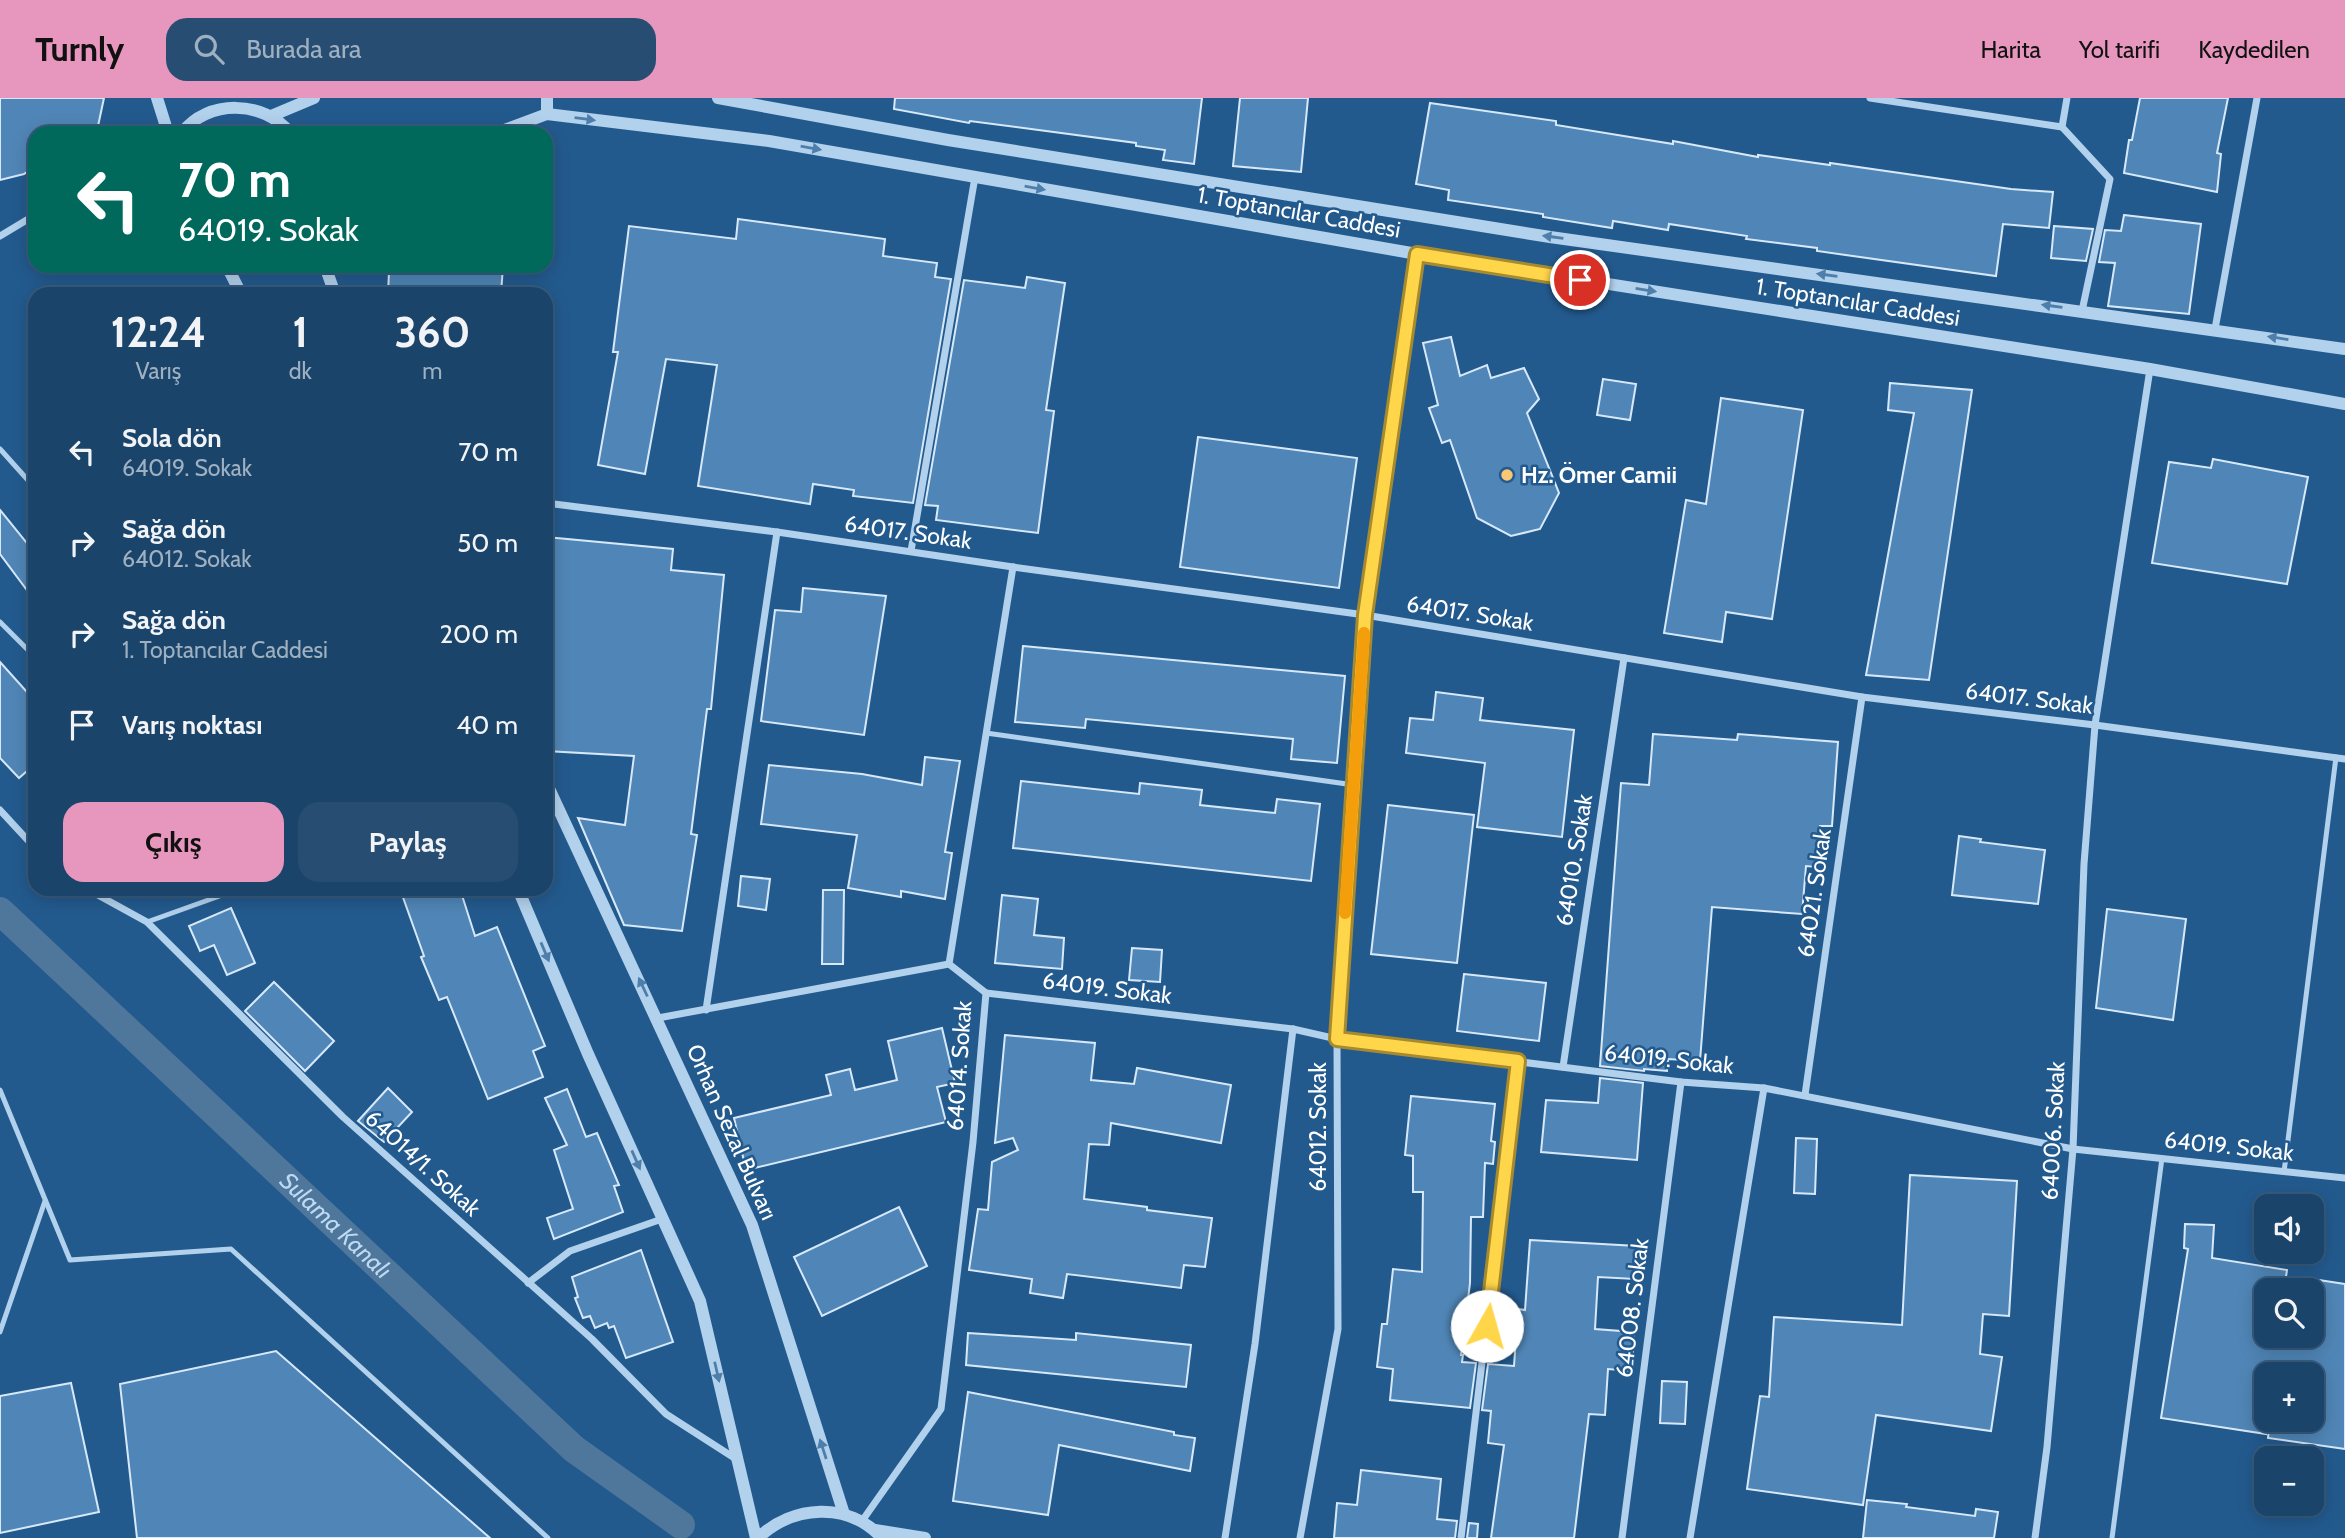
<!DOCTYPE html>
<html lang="tr">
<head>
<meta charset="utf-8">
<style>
  body { margin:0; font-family:Cabin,sans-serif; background:#274e72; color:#f1f3f6; height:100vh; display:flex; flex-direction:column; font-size:26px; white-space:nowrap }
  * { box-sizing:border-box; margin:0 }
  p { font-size:23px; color:#9fb0c1 }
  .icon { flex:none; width:38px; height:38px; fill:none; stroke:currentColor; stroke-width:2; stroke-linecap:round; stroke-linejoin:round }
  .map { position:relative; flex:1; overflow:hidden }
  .drawer { position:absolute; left:28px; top:189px; width:525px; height:609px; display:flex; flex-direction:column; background:#1a446a; border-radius:21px; box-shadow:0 4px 18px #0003,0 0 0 2px #385c7e }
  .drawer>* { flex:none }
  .guide { position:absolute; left:28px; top:28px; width:525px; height:147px; border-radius:21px; box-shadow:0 4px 18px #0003,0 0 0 2px #385c7e; background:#00695c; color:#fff; overflow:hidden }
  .tools { position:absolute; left:2254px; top:1096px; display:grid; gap:14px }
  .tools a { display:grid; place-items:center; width:70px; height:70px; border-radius:14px; background:#1a446a; box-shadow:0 4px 18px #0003,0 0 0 2px #385c7e; font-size:35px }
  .pin { position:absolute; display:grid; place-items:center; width:60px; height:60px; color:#fff; margin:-30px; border:4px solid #fff; border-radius:50%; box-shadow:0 2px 7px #0007 }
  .me { position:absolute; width:77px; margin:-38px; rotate:7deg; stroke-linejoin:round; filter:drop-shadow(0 0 5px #0008) }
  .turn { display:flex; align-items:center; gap:24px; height:147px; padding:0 35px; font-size:32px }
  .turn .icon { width:91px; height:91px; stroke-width:2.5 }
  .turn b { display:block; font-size:49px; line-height:60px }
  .eta { display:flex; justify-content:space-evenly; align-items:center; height:119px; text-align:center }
  .eta b { font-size:42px; font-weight:700; line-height:49px }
  .primary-button { display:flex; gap:14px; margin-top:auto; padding:14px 35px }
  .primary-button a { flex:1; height:80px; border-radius:21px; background:#e797bd; color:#111; font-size:28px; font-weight:700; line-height:80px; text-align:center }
  .primary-button a+a { background:#274e72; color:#f1f3f6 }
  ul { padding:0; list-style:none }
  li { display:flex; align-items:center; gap:21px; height:91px; padding:0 35px }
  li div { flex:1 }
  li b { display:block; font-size:26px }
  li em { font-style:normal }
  header { display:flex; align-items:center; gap:42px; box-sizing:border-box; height:98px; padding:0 35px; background:#e797bd; color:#111 }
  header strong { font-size:33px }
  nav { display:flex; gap:38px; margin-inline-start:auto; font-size:24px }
  .search { width:490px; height:63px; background:#274e72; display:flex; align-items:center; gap:18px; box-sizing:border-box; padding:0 24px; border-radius:21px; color:#9fb0c1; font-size:26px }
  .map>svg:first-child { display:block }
</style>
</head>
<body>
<header>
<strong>Turnly</strong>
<div class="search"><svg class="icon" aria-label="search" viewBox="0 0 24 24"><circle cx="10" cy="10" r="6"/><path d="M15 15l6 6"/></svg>Burada ara</div>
<nav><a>Harita</a><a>Yol tarifi</a><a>Kaydedilen</a></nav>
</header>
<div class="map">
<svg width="2345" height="1440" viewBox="0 0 2345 1440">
  <rect width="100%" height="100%" fill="#235a8e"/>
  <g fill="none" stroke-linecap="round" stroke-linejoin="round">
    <!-- canal -->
    <path stroke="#4f769b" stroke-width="28" id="s1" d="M 0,813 L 574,1351 L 681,1427"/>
  </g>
  <!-- building -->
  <g fill="#5086b7" stroke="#d7e9f9" stroke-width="2">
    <path d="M 0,0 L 104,0 L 98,28 L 86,35 L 35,35 L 35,68 L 24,76 L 0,82 Z"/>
    <path d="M 895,0 L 1202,0 L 1194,66 L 1163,62 L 1165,52 L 1136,48 L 1136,45 L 970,23 L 969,25 L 894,11 Z"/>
    <path d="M 1240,0 L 1308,0 L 1301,74 L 1233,68 Z"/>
    <path d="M 2140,0 L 2228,0 L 2217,55 L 2221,56 L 2217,94 L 2124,75 L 2129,42 L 2132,42 Z"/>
    <path d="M 1430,5 L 1556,23 L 1556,27 L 1673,46 L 1673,43 L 1758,59 L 1758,57 L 1830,67 L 1830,65 L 2011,91 L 2053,94 L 2049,130 L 2003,126 L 1996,178 L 1817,153 L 1817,150 L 1746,141 L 1747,138 L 1669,126 L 1668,132 L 1613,123 L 1612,130 L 1543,119 L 1543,116 L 1448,102 L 1449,92 L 1416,86 Z"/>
    <path d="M 2124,117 L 2201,126 L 2189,216 L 2108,208 L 2115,165 L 2099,164 L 2105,132 L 2121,133 Z"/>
    <path d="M 738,121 L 885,141 L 883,158 L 937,165 L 935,179 L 951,181 L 913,405 L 853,398 L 854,392 L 813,386 L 810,406 L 698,388 L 717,267 L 666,261 L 645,376 L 598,367 L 618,254 L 613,254 L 629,128 L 736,141 Z"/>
    <path d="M 2054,128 L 2093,131 L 2086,163 L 2051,160 Z"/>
    <path d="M 404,168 L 503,168 L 501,196 L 388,196 L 389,174 Z"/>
    <path d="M 1027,179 L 1065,185 L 1046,312 L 1054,313 L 1038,435 L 936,422 L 938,408 L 925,407 L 964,182 L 1025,190 Z"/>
    <path d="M 1451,239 L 1460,278 L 1487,267 L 1491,280 L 1524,270 L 1539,301 L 1527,315 L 1559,395 L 1540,431 L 1511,438 L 1477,420 L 1450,342 L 1442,345 L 1429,310 L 1438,307 L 1423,245 Z"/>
    <path d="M 1603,281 L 1636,286 L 1630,322 L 1597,317 Z"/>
    <path d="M 1890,285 L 1972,292 L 1929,582 L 1866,577 L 1914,315 L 1888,312 Z"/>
    <path d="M 1721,300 L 1803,312 L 1772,521 L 1726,514 L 1722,544 L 1664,535 L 1686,402 L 1706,406 Z"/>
    <path d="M 1198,339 L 1357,360 L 1339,490 L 1180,469 Z"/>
    <path d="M 2213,361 L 2308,379 L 2287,486 L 2152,465 L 2169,364 L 2211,370 Z"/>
    <path d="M 0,412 L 35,455 L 35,503 L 0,456 Z"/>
    <path d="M 546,439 L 673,451 L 671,472 L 724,477 L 711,611 L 707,611 L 691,736 L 697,737 L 682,833 L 624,827 L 578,720 L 625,727 L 634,658 L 546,653 Z"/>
    <path d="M 803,490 L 886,498 L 864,637 L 761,623 L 775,512 L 801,514 Z"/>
    <path d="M 1023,548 L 1345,578 L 1337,665 L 1291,661 L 1293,641 L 1086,621 L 1085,630 L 1015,624 Z"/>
    <path d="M 0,564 L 35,603 L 35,666 L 19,680 L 0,660 Z"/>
    <path d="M 1436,594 L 1483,600 L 1480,622 L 1574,632 L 1562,739 L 1477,729 L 1485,665 L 1406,655 L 1410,620 L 1433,622 Z"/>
    <path d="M 1653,636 L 1737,642 L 1738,636 L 1838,644 L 1832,728 L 1820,728 L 1816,769 L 1806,768 L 1802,816 L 1712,809 L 1700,963 L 1668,961 L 1667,973 L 1644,971 L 1644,973 L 1600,968 L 1621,685 L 1649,687 Z"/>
    <path d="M 925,659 L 960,663 L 945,754 L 952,755 L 945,801 L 901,793 L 901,799 L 848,790 L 857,737 L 761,726 L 769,667 L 862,676 L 922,687 Z"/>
    <path d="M 1021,683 L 1139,696 L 1140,685 L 1202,692 L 1200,707 L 1275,715 L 1277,701 L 1320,706 L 1311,783 L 1013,750 Z"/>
    <path d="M 1388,707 L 1474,717 L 1457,865 L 1371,856 Z"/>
    <path d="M 1959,738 L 1981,741 L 1980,744 L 2045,752 L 2038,806 L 1952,797 Z"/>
    <path d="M 741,778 L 770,781 L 766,812 L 738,808 Z"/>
    <path d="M 400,791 L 460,791 L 475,838 L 497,829 L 545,948 L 533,953 L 543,979 L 488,1001 L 447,899 L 439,902 L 421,859 L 424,858 Z"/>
    <path d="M 823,792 L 844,792 L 843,866 L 822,866 Z"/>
    <path d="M 1002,797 L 1038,801 L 1034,837 L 1064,840 L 1062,871 L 995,865 Z"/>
    <path d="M 231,810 L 255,865 L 227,877 L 214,847 L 200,853 L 189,828 Z"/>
    <path d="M 2107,811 L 2186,821 L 2173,922 L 2096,910 Z"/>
    <path d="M 1132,850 L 1162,852 L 1160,884 L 1129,882 Z"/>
    <path d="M 1464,876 L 1546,885 L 1539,943 L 1457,933 Z"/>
    <path d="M 274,884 L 334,943 L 305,973 L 245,913 Z"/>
    <path d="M 942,930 L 955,985 L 937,989 L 946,1024 L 746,1072 L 734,1020 L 831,997 L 826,977 L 850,971 L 855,992 L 897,982 L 888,943 Z"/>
    <path d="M 1005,937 L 1095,945 L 1091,982 L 1134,986 L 1137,970 L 1231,987 L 1221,1045 L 1111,1025 L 1109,1047 L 1089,1046 L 1084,1101 L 1147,1109 L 1147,1112 L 1212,1120 L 1205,1169 L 1184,1167 L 1181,1190 L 1067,1176 L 1063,1200 L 1030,1195 L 1032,1181 L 969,1172 L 978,1111 L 988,1112 L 992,1064 L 1018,1052 L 1013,1040 L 995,1045 Z"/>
    <path d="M 1600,980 L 1643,985 L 1637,1062 L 1541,1054 L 1546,1002 L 1598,1005 Z"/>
    <path d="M 388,990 L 412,1014 L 384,1044 L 358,1023 Z"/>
    <path d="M 567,991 L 586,1039 L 597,1035 L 619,1087 L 614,1088 L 623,1114 L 554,1141 L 547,1120 L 573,1111 L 554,1052 L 567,1047 L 545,1000 Z"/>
    <path d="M 1411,998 L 1495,1006 L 1491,1043 L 1495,1044 L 1493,1066 L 1485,1065 L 1483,1119 L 1471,1119 L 1470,1185 L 1461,1257 L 1463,1257 L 1462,1264 L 1476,1265 L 1470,1310 L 1390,1302 L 1393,1271 L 1377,1269 L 1382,1226 L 1387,1226 L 1393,1171 L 1422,1174 L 1423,1094 L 1413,1094 L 1413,1058 L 1405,1057 Z"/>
    <path d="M 1796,1040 L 1817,1041 L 1815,1096 L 1794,1095 Z"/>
    <path d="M 1910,1077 L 2017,1083 L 2009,1218 L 1983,1216 L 1980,1256 L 2002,1259 L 1991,1333 L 1876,1317 L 1863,1407 L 1747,1391 L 1760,1298 L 1769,1299 L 1774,1219 L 1902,1227 Z"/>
    <path d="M 899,1109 L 927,1168 L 822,1218 L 794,1159 Z"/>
    <path d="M 2185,1126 L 2214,1127 L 2212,1160 L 2287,1172 L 2284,1192 L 2266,1192 L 2266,1237 L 2312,1237 L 2312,1181 L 2345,1186 L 2345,1351 L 2268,1340 L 2270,1321 L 2312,1321 L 2312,1276 L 2266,1276 L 2266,1336 L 2161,1320 L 2188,1151 L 2184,1150 Z"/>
    <path d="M 1530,1142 L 1637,1148 L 1635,1181 L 1598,1179 L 1595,1231 L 1634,1234 L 1632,1273 L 1608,1271 L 1605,1317 L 1589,1316 L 1574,1440 L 1491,1440 L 1504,1347 L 1488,1345 L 1491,1313 L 1482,1312 L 1488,1266 L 1514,1268 L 1518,1211 L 1525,1212 Z"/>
    <path d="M 641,1152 L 673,1244 L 626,1260 L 614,1228 L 609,1230 L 607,1225 L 595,1230 L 590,1218 L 583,1220 L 575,1200 L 578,1199 L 572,1179 Z"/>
    <path d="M 968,1235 L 1076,1242 L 1076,1235 L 1191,1247 L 1186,1289 L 966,1267 Z"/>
    <path d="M 276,1253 L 490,1440 L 137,1440 L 120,1286 Z"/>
    <path d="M 1662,1283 L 1687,1284 L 1685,1326 L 1660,1325 Z"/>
    <path d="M 71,1285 L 99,1414 L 0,1435 L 0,1298 Z"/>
    <path d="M 968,1294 L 1174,1334 L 1174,1337 L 1195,1340 L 1190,1373 L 1059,1347 L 1048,1417 L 953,1403 Z"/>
    <path d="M 1361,1372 L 1441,1381 L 1437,1421 L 1457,1423 L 1455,1440 L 1334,1440 L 1337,1405 L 1357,1407 Z"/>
    <path d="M 1867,1402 L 1907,1406 L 1906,1409 L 1975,1418 L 1976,1411 L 1998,1414 L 1994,1440 L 1863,1440 Z"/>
    <path d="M 1469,1425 L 1478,1426 L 1477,1440 L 1467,1440 Z"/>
  </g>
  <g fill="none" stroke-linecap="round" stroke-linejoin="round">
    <!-- service -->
    <g stroke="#b2d1ec" stroke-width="5">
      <path d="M 0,351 L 35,390"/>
      <path d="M 0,524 L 35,559"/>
      <path d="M 986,635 L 1354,687"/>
      <path d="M 147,824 L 239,791"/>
      <path d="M 0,992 L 70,1162 L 231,1151 L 548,1440"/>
      <path d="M 2284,1074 L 2336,659"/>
      <path d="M 0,1234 L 45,1103"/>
      <path d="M 2112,1440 L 2162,1060"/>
    </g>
    <!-- minor -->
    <g stroke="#b2d1ec" stroke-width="7">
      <path d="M 1870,0 L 2062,29"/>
      <path d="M 2067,0 L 2062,29 L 2110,81 L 2082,213"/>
      <path d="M 0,138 L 35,117"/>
      <path d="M 2215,231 L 2257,0"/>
      <path d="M 546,405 L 777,434 L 1013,469 L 1365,517 L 1862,599 L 2095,627 L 2345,661"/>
      <path d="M 911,453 L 975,79"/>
      <path d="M 0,712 L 35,750"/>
      <path d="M 87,791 L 147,824 L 343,1019 L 592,1241 L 666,1316 L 736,1361"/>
      <path d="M 986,895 L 1293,931 L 1337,941 L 1681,984 L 1764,990 L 2073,1051 L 2345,1080"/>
      <path d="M 706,912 L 777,434"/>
      <path d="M 658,920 L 949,866"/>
      <path d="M 1563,969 L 1624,560"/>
      <path d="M 1805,997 L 1862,599"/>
      <path d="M 528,1185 L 570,1153 L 662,1121"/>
      <path d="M 862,1423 L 941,1311 L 973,1044 L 986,895 L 949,866 L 1013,469"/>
      <path d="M 1225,1440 L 1255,1246 L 1293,931"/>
      <path d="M 1300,1440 L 1338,1231 L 1337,941 L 1365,517 L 1417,156"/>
      <path d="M 1461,1440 L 1518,963"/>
      <path d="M 1622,1440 L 1681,984"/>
      <path d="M 1690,1440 L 1764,990"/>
      <path d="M 2035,1440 L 2047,1349 L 2073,1051 L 2084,766 L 2095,627 L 2150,271"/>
    </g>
    <!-- tertiary -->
    <g stroke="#b2d1ec" stroke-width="12">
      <path d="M 157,0 L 168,35"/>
      <path d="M 718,0 L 948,42 L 1550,139 L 2345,251"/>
      <path d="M 547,16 L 547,0"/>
      <path d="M 271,18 L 314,0"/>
      <path d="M 182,35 C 207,1 264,2 290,35"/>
      <path d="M 496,35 L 547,16 L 769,43 L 1417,156 L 2150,271 L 2345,306"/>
      <path d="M 227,168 L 241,196"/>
      <path d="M 325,168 L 335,196"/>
      <path d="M 546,684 L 752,1127 L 844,1416"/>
      <path d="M 518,791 L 588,956 L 700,1203 L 756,1440"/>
      <path d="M 875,1432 L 925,1440"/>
      <path d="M 758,1440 C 793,1407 848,1403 882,1440"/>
    </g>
  </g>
  <!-- one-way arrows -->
  <defs><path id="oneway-solid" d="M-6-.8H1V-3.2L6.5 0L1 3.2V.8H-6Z" transform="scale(1.75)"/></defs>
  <g fill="#4e7eaa">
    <use href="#oneway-solid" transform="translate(585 21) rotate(7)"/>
    <use href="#oneway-solid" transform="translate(811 50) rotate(10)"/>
    <use href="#oneway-solid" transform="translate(1035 90) rotate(10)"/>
    <use href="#oneway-solid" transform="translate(1553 139) rotate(-172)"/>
    <use href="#oneway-solid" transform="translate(1827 177) rotate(-172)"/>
    <use href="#oneway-solid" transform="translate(1646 192) rotate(9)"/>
    <use href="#oneway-solid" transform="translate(2052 208) rotate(-172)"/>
    <use href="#oneway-solid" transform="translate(2278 240) rotate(-171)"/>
    <use href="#oneway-solid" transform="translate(545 854) rotate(67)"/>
    <use href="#oneway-solid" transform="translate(643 889) rotate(-115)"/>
    <use href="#oneway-solid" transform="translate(636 1062) rotate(66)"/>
    <use href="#oneway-solid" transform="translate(717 1274) rotate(77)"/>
    <use href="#oneway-solid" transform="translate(823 1351) rotate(-108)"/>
  </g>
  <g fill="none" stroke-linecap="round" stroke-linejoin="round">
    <defs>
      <path id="route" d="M 1487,1228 L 1518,963 L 1337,941 L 1365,517 L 1417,156 L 1580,182"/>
    </defs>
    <!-- route casing -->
    <use href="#route" stroke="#a68a30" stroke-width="18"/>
    <!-- route -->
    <use href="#route" stroke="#ffd54a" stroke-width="12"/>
    <!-- slow -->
    <path stroke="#f59e0b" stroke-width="12" d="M 1345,815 L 1364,535"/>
  </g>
  <!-- markers -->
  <circle fill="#f7c775" stroke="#235a8e" stroke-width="2.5" cx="1507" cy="377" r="7"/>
  <g text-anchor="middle" stroke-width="5" stroke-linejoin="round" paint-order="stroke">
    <!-- street labels -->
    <g font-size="23" fill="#fff" stroke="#235a8e">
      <text transform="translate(1299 114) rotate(10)" y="8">1. Toptancılar Caddesi</text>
      <text transform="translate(1858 204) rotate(9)" y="8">1. Toptancılar Caddesi</text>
      <text transform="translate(908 434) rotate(8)" y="8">64017. Sokak</text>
      <text transform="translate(1470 515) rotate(9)" y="8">64017. Sokak</text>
      <text transform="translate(2029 600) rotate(7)" y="8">64017. Sokak</text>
      <text transform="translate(1574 762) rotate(-81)" y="8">64010. Sokak</text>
      <text transform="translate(1814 795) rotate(-82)" y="8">64021. Sokak</text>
      <text transform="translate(1107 890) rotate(7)" y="8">64019. Sokak</text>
      <text transform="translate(1669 961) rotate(6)" y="8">64019. Sokak</text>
      <text transform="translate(959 968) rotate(-86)" y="8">64014. Sokak</text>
      <text transform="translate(1318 1029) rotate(-90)" y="8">64012. Sokak</text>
      <text transform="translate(2053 1033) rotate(-87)" y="8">64006. Sokak</text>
      <text transform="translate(732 1034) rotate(66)" y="8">Orhan Sezal Bulvarı</text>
      <text transform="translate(2229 1048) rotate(6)" y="8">64019. Sokak</text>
      <text transform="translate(423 1065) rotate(42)" y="8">64014/1. Sokak</text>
      <text transform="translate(1632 1210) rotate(-83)" y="8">64008. Sokak</text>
    </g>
    <!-- poi labels -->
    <g font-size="23" font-weight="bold" fill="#fff" stroke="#235a8e" text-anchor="start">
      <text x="1521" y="385">Hz. Ömer Camii</text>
    </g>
    <!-- water labels -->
    <g font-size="24" font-style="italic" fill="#bedaf3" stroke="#235a8e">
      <text dy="8" stroke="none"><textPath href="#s1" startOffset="460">Sulama Kanalı</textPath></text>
    </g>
  </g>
</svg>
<div class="tools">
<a><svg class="icon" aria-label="sound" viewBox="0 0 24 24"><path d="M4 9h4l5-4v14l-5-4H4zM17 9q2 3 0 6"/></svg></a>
<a><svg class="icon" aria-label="search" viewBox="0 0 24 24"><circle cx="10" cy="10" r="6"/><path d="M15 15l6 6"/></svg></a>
<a>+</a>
<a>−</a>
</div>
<div class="pin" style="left:1580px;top:182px;background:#d93025"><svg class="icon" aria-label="arrive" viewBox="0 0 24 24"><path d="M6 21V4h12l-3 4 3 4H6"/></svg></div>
<svg class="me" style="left:1487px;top:1228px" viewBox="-20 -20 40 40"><circle r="19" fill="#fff"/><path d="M0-13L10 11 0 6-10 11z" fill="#ffd54a"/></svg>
<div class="guide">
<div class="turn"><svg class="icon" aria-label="left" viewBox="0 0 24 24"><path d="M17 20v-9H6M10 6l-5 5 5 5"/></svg><div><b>70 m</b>64019. Sokak</div></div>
</div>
<section class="drawer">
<div class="eta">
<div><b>12:24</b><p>Varış</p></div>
<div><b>1</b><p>dk</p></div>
<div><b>360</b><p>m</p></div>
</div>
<ul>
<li><svg class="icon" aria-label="left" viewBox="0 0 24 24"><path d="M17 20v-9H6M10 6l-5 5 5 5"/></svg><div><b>Sola dön</b><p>64019. Sokak</p></div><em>70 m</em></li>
<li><svg class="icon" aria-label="right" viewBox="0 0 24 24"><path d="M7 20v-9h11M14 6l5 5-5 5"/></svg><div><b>Sağa dön</b><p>64012. Sokak</p></div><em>50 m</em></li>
<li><svg class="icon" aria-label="right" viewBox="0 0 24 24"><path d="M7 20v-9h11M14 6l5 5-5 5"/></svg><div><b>Sağa dön</b><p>1. Toptancılar Caddesi</p></div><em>200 m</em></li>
<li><svg class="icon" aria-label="arrive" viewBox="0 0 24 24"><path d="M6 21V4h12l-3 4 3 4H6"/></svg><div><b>Varış noktası</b></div><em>40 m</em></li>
</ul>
<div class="primary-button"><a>Çıkış</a><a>Paylaş</a></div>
</section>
</div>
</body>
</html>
